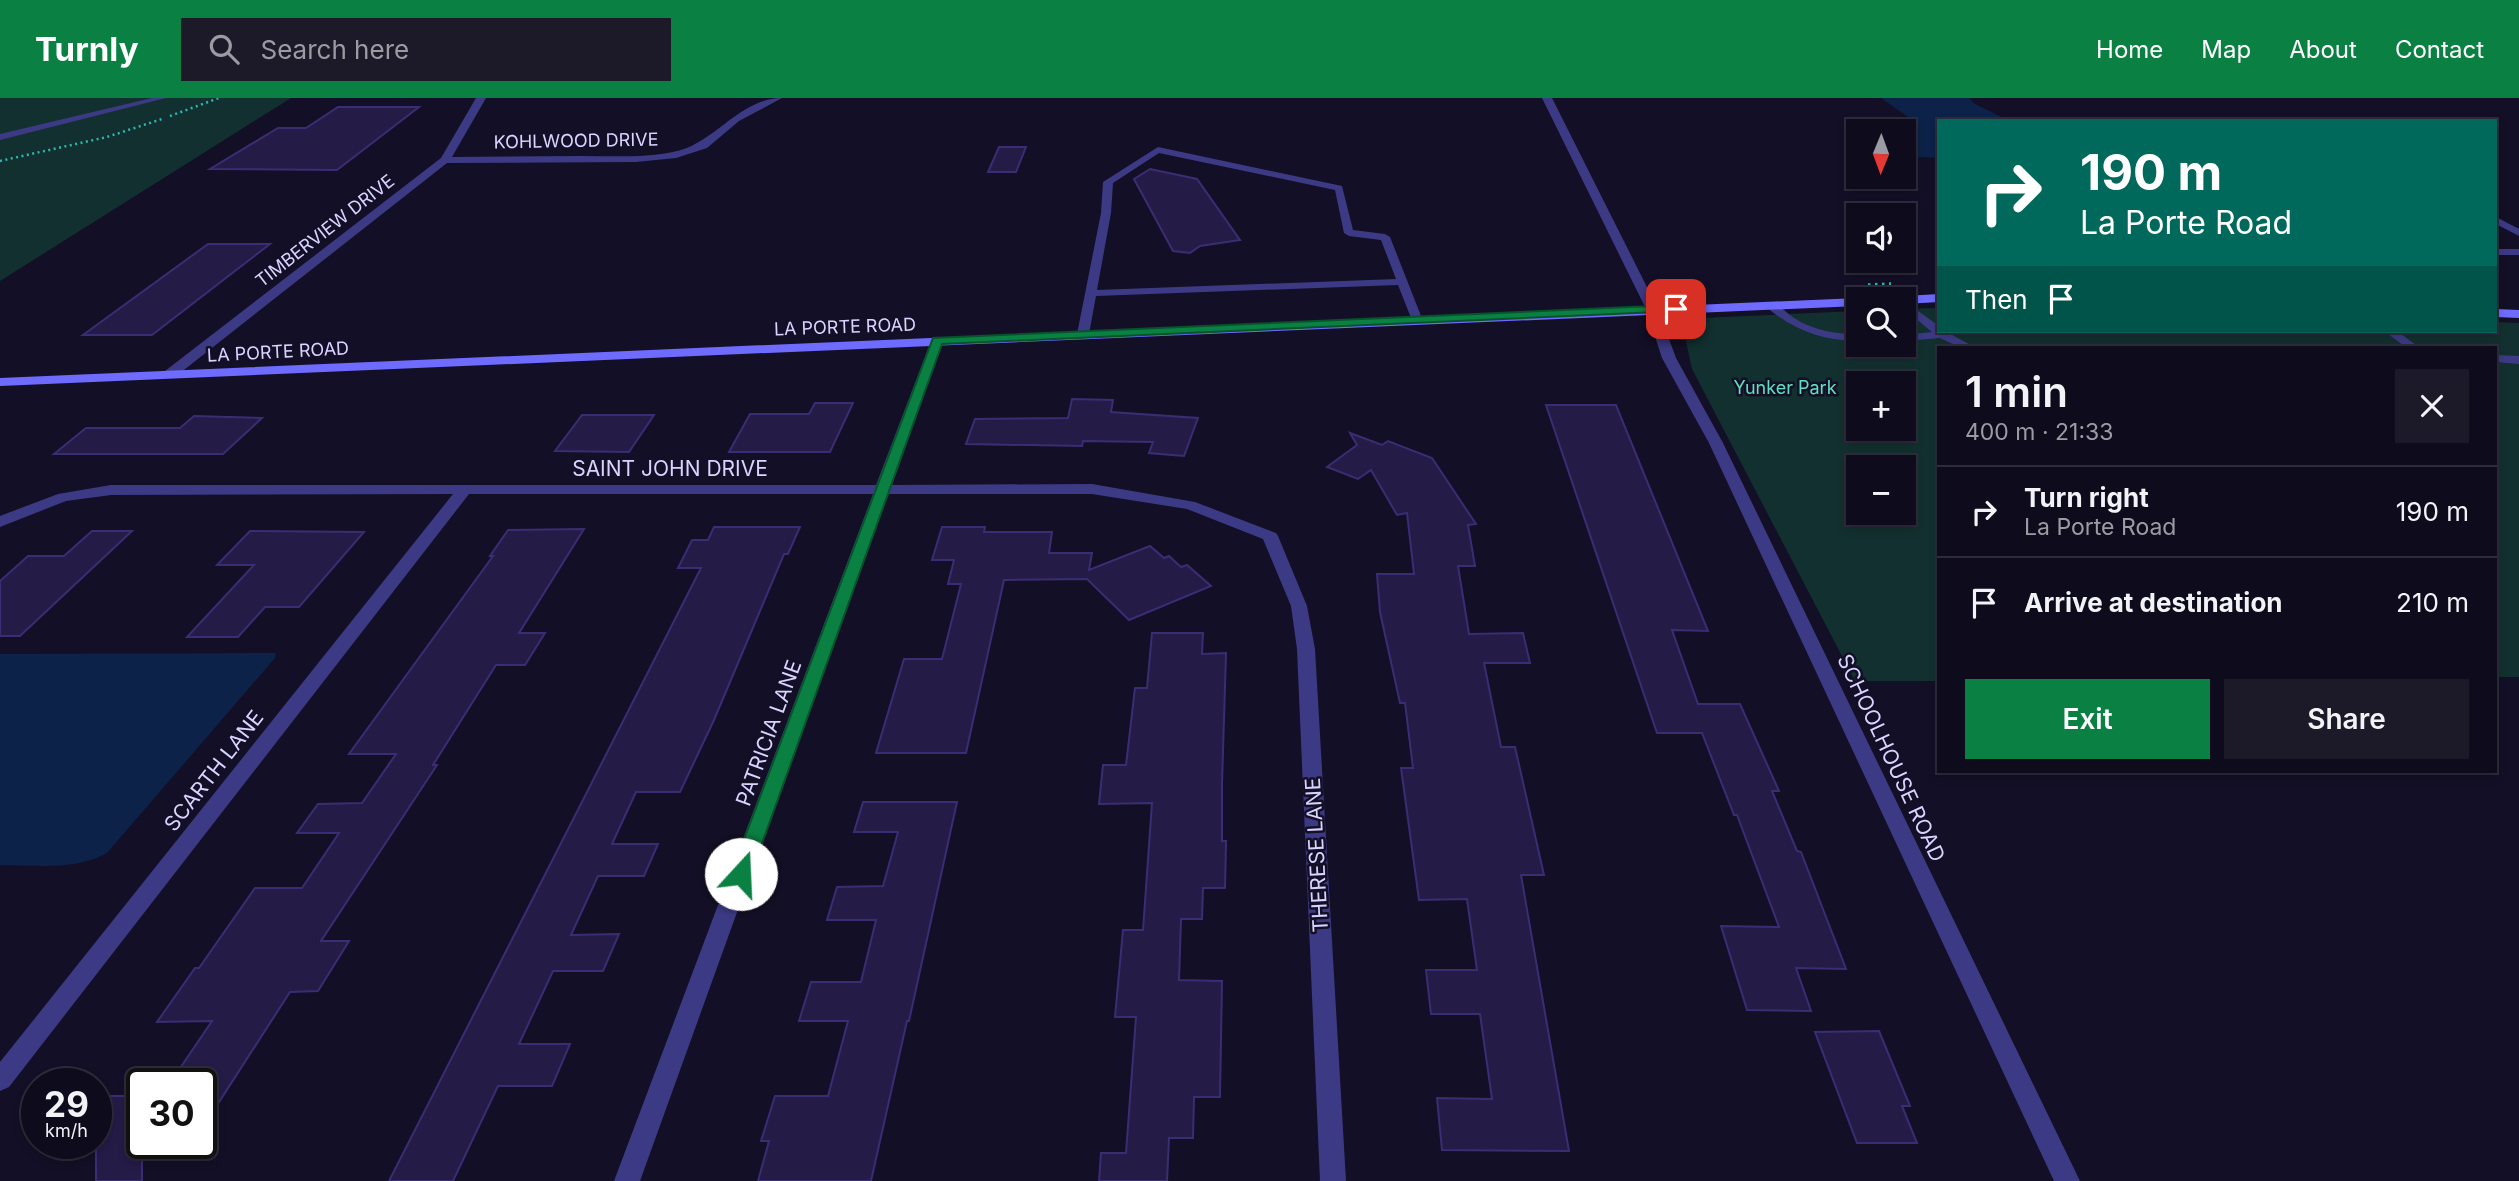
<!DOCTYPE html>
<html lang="en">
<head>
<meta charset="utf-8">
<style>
  body { margin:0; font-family:Inter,sans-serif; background:#1c1929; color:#f1f3f6; height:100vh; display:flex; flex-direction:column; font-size:26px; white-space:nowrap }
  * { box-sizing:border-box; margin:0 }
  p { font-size:23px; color:#9b9ba3 }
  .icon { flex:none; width:38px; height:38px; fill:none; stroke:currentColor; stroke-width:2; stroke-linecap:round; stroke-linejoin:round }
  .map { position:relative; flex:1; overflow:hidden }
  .panel { position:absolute; left:1937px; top:248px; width:560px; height:427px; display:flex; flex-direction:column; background:#0e0b1c; border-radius:0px; box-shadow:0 4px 10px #0003,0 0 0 2px #2e2b3b }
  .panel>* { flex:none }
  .guide { position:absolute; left:1937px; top:21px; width:560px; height:214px; border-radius:0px; box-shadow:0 4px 10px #0003,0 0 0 2px #2e2b3b; background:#00695c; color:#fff; overflow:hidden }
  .needle { width:46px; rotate:181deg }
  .controls { position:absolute; left:1846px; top:21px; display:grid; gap:14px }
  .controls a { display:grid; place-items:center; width:70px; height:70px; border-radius:0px; background:#0e0b1c; box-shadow:0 4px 10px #0003,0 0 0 2px #2e2b3b; font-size:35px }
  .speed { position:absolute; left:21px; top:970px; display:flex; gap:14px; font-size:35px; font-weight:700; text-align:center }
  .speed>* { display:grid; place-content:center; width:91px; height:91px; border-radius:50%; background:#0e0b1c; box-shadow:0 4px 10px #0003,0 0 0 2px #2e2b3b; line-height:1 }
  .speed small { font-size:18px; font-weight:400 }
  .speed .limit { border:4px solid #111; border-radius:10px; background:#fff; color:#111 }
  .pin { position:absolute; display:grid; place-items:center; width:60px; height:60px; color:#fff; margin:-30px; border-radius:14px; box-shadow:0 4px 10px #0006 }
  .me { position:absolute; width:77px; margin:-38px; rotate:20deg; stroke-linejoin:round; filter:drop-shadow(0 0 5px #0008) }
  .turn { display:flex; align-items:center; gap:24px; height:147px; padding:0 28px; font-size:32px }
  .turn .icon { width:91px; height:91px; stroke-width:2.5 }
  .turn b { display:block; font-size:49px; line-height:60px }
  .then { display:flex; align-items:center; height:66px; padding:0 28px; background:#0003; gap:14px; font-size:26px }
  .round { display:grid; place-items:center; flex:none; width:74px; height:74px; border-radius:0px; background:#1c1929 }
  .summary { display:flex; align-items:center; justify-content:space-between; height:119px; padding:0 28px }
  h1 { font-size:42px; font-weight:600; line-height:52px }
  .cta { display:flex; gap:14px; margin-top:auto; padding:14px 28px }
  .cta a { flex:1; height:80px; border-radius:0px; background:#0b8043; color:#fff; font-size:28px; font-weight:600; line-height:80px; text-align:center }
  .cta a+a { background:#1c1929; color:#f1f3f6 }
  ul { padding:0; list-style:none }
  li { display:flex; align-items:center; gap:21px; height:91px; padding:0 28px; border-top:2px solid #2e2b3b }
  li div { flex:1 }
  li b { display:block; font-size:26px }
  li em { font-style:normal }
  header { display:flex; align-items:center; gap:42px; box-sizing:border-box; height:98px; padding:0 35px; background:#0b8043; color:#fff }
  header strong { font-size:33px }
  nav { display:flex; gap:38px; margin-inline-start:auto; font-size:24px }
  .search { width:490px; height:63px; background:#1c1929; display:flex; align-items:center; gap:18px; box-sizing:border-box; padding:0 24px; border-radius:0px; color:#9b9ba3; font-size:26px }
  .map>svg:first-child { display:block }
</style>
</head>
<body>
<header>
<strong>Turnly</strong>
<div class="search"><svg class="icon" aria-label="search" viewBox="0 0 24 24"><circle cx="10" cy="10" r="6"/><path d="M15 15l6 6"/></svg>Search here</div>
<nav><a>Home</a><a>Map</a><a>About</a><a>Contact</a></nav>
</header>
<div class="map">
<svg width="2519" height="1083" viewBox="0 0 2519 1083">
  <rect width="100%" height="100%" fill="#130f26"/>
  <!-- green -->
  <g fill="#12302f" fill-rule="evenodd">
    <path d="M 0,0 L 291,0 L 0,183 Z"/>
    <path d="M 1939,210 L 1939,233 L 2496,233 L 2496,224 L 2519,225 L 2519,579 L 2496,579 L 2496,250 L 1939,250 L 1939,583 L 1855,583 L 1692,271 L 1683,230 L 1687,224 L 1702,220 L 1858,213 L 1858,247 L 1904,247 L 1904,211 ZM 1858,285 L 1904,285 L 1904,331 L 1858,331 ZM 1858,369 L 1904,369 L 1904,415 L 1858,415 Z"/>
  </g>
  <!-- water -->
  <g fill="#0c2248">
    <path d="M 1881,0 L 1969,0 L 1975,6 L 2010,23 L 1939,23 L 1939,60 L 1904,58 L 1904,34 L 1913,29 L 1911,21 Z"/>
    <path d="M 276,555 L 275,560 L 107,755 C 75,773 36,767 0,767 L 0,556 Z"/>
  </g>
  <!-- building -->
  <g fill="#241b47" stroke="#3b2d73" stroke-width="2">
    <path d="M 338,9 L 419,9 L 337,72 L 210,71 L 278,30 L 306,30 Z"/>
    <path d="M 999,49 L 1026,49 L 1016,74 L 988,74 Z"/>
    <path d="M 1150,71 L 1197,81 L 1240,142 L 1200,148 L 1190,155 L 1173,153 L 1134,81 Z"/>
    <path d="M 208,146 L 270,146 L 152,237 L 83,237 Z"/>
    <path d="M 1072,301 L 1113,302 L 1111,314 L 1198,320 L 1184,358 L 1149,355 L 1153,344 L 1083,343 L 1082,348 L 966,346 L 975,321 L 1068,320 Z"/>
    <path d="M 815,305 L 853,305 L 830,354 L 729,354 L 750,316 L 809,316 Z"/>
    <path d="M 1546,307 L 1616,307 L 1708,533 L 1672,532 L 1698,606 L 1740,606 L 1779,693 L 1772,693 L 1797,753 L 1801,754 L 1846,871 L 1796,870 L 1811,913 L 1747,912 L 1721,828 L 1779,829 L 1737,717 L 1734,717 L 1702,635 L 1657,635 Z"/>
    <path d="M 582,317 L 654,317 L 629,354 L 555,353 Z"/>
    <path d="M 194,318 L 262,320 L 223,356 L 54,356 L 86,330 L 180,330 Z"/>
    <path d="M 1350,335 L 1382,347 L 1388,343 L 1432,360 L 1476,426 L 1468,427 L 1475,468 L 1458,468 L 1469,536 L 1523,535 L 1530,565 L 1484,565 L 1501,649 L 1515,649 L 1544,777 L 1521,777 L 1569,1053 L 1442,1052 L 1437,1000 L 1492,1001 L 1480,916 L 1431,916 L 1426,872 L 1477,872 L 1467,801 L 1419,802 L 1401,670 L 1413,670 L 1405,605 L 1400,605 L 1380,514 L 1377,476 L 1414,476 L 1407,415 L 1397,417 L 1371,372 L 1358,381 L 1327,369 L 1357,347 Z"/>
    <path d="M 714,429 L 800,429 L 788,456 L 784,456 L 714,622 L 680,694 L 636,694 L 612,746 L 658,746 L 644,778 L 598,778 L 571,837 L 619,836 L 603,873 L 553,873 L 519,946 L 570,946 L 552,988 L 498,988 L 453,1083 L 389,1083 L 701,470 L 678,470 L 692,442 L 708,442 Z"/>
    <path d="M 942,429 L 985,429 L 984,434 L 1052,434 L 1049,455 L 1092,455 L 1089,472 L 1150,448 L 1164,460 L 1169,458 L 1181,469 L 1187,467 L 1211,488 L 1129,522 L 1087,481 L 1004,482 L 966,655 L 876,655 L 904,561 L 942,561 L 961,486 L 948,486 L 954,462 L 932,462 Z"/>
    <path d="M 584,431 L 519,535 L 545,535 L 525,567 L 496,567 L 433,667 L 437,667 L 321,843 L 349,843 L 318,893 L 290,894 L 201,1032 L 201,985 L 170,985 L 212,923 L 157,924 L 195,870 L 199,870 L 255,790 L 302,790 L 339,735 L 297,735 L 318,706 L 362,705 L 396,656 L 349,656 L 493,458 L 490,458 L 508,432 Z"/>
    <path d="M 92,433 L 132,433 L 20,538 L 0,538 L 0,483 L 28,458 L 64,458 Z"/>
    <path d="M 250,433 L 364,434 L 299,509 L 265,509 L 238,539 L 187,539 L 254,467 L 217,467 Z"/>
    <path d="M 1152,535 L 1203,535 L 1202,556 L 1226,555 L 1222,686 L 1222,743 L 1226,743 L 1225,790 L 1203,790 L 1202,821 L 1181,821 L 1179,882 L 1222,883 L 1220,999 L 1194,999 L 1193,1040 L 1169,1040 L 1167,1083 L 1099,1083 L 1101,1055 L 1126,1055 L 1136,919 L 1115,919 L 1123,832 L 1143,832 L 1152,705 L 1099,706 L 1103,667 L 1126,667 L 1135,590 L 1147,590 Z"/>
    <path d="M 863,704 L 957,704 L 909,923 L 907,923 L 871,1083 L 758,1083 L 769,1043 L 761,1043 L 775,998 L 828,998 L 848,923 L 799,923 L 811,884 L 861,884 L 876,822 L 827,822 L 837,789 L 883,788 L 898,734 L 854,734 Z"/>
    <path d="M 1879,933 L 1910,1008 L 1902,1008 L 1917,1045 L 1857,1045 L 1815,934 Z"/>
    <path d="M 108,998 L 142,998 L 142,1083 L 96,1083 L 96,1014 Z"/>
  </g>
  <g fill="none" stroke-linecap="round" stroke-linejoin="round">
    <!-- path-far1 -->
    <g stroke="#2fb8b0" stroke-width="2.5" stroke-dasharray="2 3.5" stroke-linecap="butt">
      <path d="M 170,18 L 219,0"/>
      <path d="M 0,63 L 107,39 L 162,21"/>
    </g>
    <!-- path -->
    <path stroke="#2fb8b0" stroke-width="3.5" stroke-dasharray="2.5 4.5" stroke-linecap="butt" d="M 1868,187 L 1891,186"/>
    <!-- lane -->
    <g fill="#3d3a85" fill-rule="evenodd">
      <path d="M 152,0 L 166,0 L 0,42 L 0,36 Z"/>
      <path d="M 1158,49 L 1342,88 L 1353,132 L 1385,136 L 1390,139 L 1423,223 L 1413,225 L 1398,187 L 1096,198 L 1089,236 L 1079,238 L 1077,236 L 1101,115 L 1103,84 ZM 1159,55 L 1335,92 L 1344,135 L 1349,138 L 1381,142 L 1396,181 L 1097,192 L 1111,115 L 1113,85 Z"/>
      <path d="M 2496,119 L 2519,131 L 2519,138 L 2496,126 Z"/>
      <rect x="2496" y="151" width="23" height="6"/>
      <path d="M 1904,203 L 1939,228 L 1939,233 L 1945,233 L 1976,250 L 1961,250 L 1940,240 L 1904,243 L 1904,237 L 1932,234 L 1904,211 Z"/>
      <path d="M 1766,205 C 1777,203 1785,214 1794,220 C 1814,233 1835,235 1858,237 L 1858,243 C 1822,243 1794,232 1766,209 Z"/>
      <path d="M 2384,233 L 2397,233 L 2420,250 L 2407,250 Z"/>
      <path d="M 2496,257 L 2519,258 L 2519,266 L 2496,264 Z"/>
    </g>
    <!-- street -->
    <g fill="#3d3a85" fill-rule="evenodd">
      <path d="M 476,0 L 486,0 L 452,59 C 495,59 538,58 581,58 C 612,58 643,60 673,54 C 714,47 739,0 782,0 L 739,23 L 707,50 L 676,60 L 636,64 L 447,65 L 175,279 L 165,279 L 165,273 L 441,60 Z"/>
      <path d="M 1542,0 L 1552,0 L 1658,211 L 1676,260 L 1723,345 L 2080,1083 L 2054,1083 L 1709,345 L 1662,260 L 1646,211 Z"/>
      <path d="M 937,239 L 943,243 L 892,387 L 1092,386 L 1195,404 L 1276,435 L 1278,438 L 1307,508 L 1315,551 L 1346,1083 L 1320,1083 L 1297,551 L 1291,508 L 1263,441 L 1187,411 L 1092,396 L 888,396 L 640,1083 L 614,1083 L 873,396 L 469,396 L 9,989 L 0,993 L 0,964 L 453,396 L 111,397 L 66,403 L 0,429 L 0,418 L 58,396 L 111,387 L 876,387 L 931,243 Z"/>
    </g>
    <!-- secondary -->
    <g fill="#6f6bff" fill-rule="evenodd">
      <path d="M 1939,196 L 1939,204 L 1904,206 L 1904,201 L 1898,201 L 1904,198 Z"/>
      <path d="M 1858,200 L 1862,201 L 1858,201 L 1858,208 L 0,288 L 0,280 Z"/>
      <path d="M 2496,211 L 2519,212 L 2519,220 L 2496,219 Z"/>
    </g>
  </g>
  <!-- route -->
  <path fill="#0b8043" stroke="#07532c" stroke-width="2" d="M 1676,207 L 1680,208 L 1680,213 L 942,246 L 751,776 L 748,781 L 741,783 L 734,781 L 731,776 L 933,240 Z"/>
  <g text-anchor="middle" stroke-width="5" stroke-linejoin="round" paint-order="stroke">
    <!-- far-street labels -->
    <g font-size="18" fill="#d9d4ff" stroke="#130f26">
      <text transform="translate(576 43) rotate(-1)" y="6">KOHLWOOD DRIVE</text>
      <text transform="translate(325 133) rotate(-38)" y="6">TIMBERVIEW DRIVE</text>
      <text transform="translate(845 229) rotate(-2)" y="6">LA PORTE ROAD</text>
      <text transform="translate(278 254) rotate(-3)" y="6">LA PORTE ROAD</text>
    </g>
    <!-- far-park labels -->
    <g font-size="18" fill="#5fe0c0" stroke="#130f26">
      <text x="1785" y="296">Yunker Park</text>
    </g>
    <!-- street labels -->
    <g font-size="21" fill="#d9d4ff" stroke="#130f26">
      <text x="670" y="378">SAINT JOHN DRIVE</text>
      <text transform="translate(769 635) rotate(-70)" y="7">PATRICIA LANE</text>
      <text transform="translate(1891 660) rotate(65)" y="7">SCHOOLHOUSE ROAD</text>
      <text transform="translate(214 673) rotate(-52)" y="7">SCARTH LANE</text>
      <text transform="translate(1317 757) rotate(-93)" y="7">THERESE LANE</text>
    </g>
  </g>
</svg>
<div class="controls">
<a><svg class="needle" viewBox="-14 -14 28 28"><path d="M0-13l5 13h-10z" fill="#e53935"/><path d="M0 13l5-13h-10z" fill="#9b9ba3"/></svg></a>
<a><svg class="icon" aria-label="sound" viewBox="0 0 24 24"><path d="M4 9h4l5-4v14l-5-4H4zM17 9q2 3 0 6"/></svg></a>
<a><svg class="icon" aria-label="search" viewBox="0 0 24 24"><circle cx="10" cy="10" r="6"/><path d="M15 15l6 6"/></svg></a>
<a>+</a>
<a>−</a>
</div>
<div class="speed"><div>29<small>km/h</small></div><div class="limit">30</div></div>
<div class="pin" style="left:1676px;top:211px;background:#d93025"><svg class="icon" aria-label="arrive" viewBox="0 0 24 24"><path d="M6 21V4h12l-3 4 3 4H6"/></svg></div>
<svg class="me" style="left:741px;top:776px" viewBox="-20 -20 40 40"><circle r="19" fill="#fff"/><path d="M0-13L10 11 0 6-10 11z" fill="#0b8043"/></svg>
<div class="guide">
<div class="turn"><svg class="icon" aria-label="right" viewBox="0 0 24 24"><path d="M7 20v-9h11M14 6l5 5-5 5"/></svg><div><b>190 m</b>La Porte Road</div></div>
<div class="then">Then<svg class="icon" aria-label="arrive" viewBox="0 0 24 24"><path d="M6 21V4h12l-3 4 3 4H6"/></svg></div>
</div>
<section class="panel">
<div class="summary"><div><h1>1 min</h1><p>400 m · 21:33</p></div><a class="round"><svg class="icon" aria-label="close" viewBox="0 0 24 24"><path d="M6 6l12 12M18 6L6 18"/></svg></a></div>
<ul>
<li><svg class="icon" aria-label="right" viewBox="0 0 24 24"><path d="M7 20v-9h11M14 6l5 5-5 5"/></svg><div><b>Turn right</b><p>La Porte Road</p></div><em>190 m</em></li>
<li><svg class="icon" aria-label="arrive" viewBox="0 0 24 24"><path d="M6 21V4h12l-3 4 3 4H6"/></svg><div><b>Arrive at destination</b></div><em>210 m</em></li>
</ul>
<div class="cta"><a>Exit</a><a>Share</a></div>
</section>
</div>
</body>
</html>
